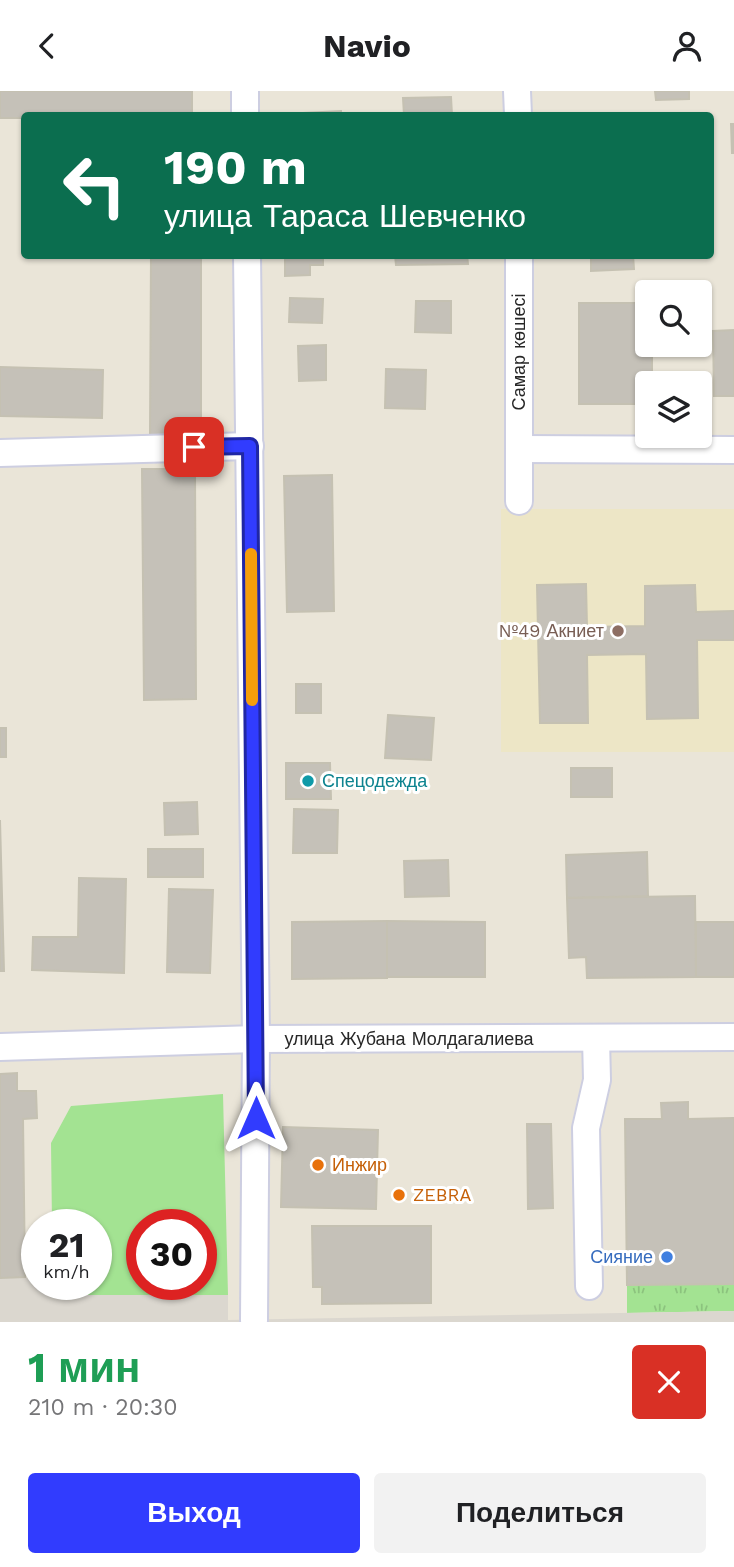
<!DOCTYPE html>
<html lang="ru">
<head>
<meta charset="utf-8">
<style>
  body { margin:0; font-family:"Work Sans",sans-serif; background:#f2f2f2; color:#202124; height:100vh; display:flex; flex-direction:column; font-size:26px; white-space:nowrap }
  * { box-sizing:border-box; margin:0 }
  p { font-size:23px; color:#757577 }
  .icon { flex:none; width:38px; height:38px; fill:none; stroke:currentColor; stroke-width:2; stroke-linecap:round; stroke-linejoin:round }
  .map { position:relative; height:1231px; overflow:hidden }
  .panel { display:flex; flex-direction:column; background:#fff; flex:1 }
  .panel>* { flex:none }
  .top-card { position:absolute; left:21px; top:21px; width:693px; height:147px; border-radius:7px; box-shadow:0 2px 5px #0004; background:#0b6e4f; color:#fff; overflow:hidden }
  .buttons { position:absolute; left:635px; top:189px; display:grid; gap:14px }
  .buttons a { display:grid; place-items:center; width:77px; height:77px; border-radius:7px; background:#fff; box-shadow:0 2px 5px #0004; font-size:35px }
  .speed { position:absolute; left:21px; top:1118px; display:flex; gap:14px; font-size:35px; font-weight:700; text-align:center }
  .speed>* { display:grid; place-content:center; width:91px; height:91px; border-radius:50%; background:#fff; box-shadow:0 2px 5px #0004; line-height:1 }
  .speed small { font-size:18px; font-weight:400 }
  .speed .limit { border:10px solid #d22; background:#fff; color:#111 }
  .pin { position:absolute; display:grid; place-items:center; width:60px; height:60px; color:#fff; margin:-30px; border-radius:14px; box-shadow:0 4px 10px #0006 }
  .me { position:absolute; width:77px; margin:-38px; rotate:0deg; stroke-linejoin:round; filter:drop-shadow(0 0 5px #0008) }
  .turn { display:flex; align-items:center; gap:24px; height:147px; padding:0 28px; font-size:32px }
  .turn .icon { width:91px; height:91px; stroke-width:2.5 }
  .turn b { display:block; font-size:49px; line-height:60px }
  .round { display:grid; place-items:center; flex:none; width:74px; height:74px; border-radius:7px; background:#f2f2f2 }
  .head { display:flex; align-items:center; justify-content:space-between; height:119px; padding:0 28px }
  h1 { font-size:42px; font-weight:700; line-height:52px; color:#1e9e55 }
  .action { display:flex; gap:14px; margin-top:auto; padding:14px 28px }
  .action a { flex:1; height:80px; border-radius:7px; background:#313cfe; color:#fff; font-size:28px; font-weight:700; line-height:80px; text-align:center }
  .action a+a { background:#f2f2f2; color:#202124 }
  header { display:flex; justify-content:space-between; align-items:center; height:91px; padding:0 28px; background:#fff; font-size:32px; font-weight:700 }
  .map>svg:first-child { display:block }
</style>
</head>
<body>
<header><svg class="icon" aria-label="back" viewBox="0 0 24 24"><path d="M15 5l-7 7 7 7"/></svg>Navio<svg class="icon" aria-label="person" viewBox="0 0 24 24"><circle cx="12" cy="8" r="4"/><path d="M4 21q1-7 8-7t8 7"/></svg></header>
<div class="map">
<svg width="734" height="1231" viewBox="0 0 734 1231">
  <defs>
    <pattern id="grass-tufts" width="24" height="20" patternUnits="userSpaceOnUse" patternTransform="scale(1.75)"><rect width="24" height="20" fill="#a3e392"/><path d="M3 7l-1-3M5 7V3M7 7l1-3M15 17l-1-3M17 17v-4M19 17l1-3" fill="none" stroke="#8cc37e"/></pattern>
  </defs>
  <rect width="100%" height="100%" fill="#eae5d8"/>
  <!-- education -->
  <rect fill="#ede6c6" x="501" y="418" width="233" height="243"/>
  <!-- grass -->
  <path fill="url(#grass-tufts)" d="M 734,1193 L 734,1220 L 627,1222 L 627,1194 Z"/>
  <!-- park -->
  <path fill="#a3e392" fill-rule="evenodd" d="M 223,1003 L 228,1204 L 53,1204 L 53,1194 L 96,1194 L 96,1134 L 52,1134 L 51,1052 L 71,1015 ZM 142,1134 L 201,1134 L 201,1194 L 142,1194 Z"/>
  <!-- plaza -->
  <path fill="#dbd7cf" d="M 25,1186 L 54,1204 L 228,1204 L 228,1229 L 734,1220 L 734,1231 L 0,1231 L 0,1187 Z"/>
  <!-- building -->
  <g fill="#c5c1b8" stroke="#c5c1b2" stroke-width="2">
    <path d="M 0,0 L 192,0 L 192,24 L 24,24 L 24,27 L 0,27 Z"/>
    <path d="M 655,0 L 689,0 L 689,8 L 656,9 Z"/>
    <path d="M 451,6 L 452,24 L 404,24 L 403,7 Z"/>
    <path d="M 341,20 L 341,24 L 284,24 L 284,23 Z"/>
    <path d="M 731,33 L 734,33 L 734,62 L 732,62 Z"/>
    <path d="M 151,164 L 201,164 L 201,345 L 150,345 Z"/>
    <path d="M 285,164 L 323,164 L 323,174 L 310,174 L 310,184 L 285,185 Z"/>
    <path d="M 395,164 L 467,164 L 468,173 L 396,174 Z"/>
    <path d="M 591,164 L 633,164 L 634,178 L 591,180 Z"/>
    <path d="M 290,207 L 323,208 L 322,232 L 289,231 Z"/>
    <path d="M 416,210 L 451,210 L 451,242 L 415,241 Z"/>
    <path d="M 579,212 L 648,212 L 648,254 L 652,254 L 652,292 L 648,292 L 648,313 L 579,313 Z"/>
    <path d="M 734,239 L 734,305 L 714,305 L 713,240 Z"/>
    <path d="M 326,254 L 326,289 L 299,290 L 298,255 Z"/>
    <path d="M 0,276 L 103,279 L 102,327 L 0,325 Z"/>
    <path d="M 386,278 L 426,279 L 425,318 L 385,317 Z"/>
    <path d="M 142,378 L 195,378 L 196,608 L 144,609 Z"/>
    <path d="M 332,384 L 334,520 L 287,521 L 284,385 Z"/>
    <path d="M 586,493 L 587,536 L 645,535 L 645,495 L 695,494 L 696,521 L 734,520 L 734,549 L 697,549 L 698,627 L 647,628 L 646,563 L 587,564 L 588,632 L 540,632 L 537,494 Z"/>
    <rect x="296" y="593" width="25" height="29"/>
    <path d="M 388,624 L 434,627 L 431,669 L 385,667 Z"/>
    <rect x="0" y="637" width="6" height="29"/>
    <path d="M 286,672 L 330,672 L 331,708 L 286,708 Z"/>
    <rect x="571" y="677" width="41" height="29"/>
    <path d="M 197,711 L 198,743 L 165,744 L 164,712 Z"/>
    <path d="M 294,718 L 338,719 L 337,762 L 293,762 Z"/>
    <path d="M 0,729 L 4,880 L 0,880 Z"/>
    <rect x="148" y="758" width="55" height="28"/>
    <path d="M 647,761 L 648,805 L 567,807 L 566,764 Z"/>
    <path d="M 448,769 L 449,805 L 405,806 L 404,770 Z"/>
    <path d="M 79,787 L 126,788 L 124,882 L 32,879 L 33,846 L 78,846 Z"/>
    <path d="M 169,798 L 213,799 L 210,882 L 167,881 Z"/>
    <path d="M 695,805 L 696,886 L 587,887 L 586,866 L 569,867 L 567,807 Z"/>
    <path d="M 387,830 L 485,831 L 485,886 L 387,886 Z"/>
    <path d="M 292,831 L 387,830 L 387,887 L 292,888 Z"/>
    <rect x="696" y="831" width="38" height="55"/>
    <path d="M 17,982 L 17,1000 L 36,1000 L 37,1027 L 23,1028 L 25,1186 L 0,1187 L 0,983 Z"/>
    <path d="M 688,1011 L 688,1028 L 734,1027 L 734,1193 L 627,1194 L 625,1028 L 662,1028 L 661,1012 Z"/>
    <path d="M 527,1033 L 551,1033 L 553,1117 L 528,1118 Z"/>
    <path d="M 283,1036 L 378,1039 L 376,1118 L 281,1116 Z"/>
    <path d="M 312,1135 L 431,1135 L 431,1212 L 322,1213 L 322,1196 L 313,1196 Z"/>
  </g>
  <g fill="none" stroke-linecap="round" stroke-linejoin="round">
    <defs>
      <g id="minor">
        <path d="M 245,0 L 245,24"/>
        <path d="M 517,0 L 518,24"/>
        <path d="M 247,164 L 256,948 L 254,1229"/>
        <path d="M 519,164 L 519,410"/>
        <path d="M 520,358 L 734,359"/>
        <path d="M 0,362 L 250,355"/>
        <path d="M 0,956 L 256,948 L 734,946"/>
        <path d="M 589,1195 L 586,1037 L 597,989 L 596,947"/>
      </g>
    </defs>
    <!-- minor casing -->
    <use href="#minor" stroke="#cdcee1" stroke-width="30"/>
    <!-- minor -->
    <use href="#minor" stroke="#fff" stroke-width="26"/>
  </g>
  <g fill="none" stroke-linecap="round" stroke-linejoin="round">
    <defs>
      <path id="route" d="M 194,356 L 250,355 L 256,1027"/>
    </defs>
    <!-- route casing -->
    <use href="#route" stroke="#2027a5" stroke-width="18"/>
    <!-- route -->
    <use href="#route" stroke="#313cfe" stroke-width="12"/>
    <!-- slow -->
    <path stroke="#f59e0b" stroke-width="12" d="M 251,463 L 252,609"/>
  </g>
  <!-- markers -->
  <circle fill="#8d6e63" stroke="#fff" stroke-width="2.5" cx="618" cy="540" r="7"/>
  <circle fill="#0f9aa8" stroke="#fff" stroke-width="2.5" cx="308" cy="690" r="7"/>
  <g fill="#e8710a" stroke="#fff" stroke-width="2.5">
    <circle cx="318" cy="1074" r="7"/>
    <circle cx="399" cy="1104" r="7"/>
  </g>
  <circle fill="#3f7fe0" stroke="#fff" stroke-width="2.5" cx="667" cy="1166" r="7"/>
  <g text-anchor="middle" stroke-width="6" stroke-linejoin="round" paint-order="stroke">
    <!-- street labels -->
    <g font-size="18" fill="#272727" stroke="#fff">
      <text transform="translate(519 261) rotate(-90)" y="6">Самар көшесі</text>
      <text x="409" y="954">улица Жубана Молдагалиева</text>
    </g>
    <!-- education labels -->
    <g font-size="18" fill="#785e54" stroke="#fff" text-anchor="end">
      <text x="604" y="546">№49 Акниет</text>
    </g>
    <!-- culture labels -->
    <g font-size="18" fill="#0d838f" stroke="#fff" text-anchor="start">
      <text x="322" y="696">Спецодежда</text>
    </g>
    <!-- food labels -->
    <g font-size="18" fill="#c56008" stroke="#fff" text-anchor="start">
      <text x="332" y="1080">Инжир</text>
      <text x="413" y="1110">ZEBRA</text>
    </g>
    <!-- shop labels -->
    <g font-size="18" fill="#366cbe" stroke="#fff" text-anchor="end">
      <text x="653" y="1172">Сияние</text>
    </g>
  </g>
</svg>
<div class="buttons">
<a><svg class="icon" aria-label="search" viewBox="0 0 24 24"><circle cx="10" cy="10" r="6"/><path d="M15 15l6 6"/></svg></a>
<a><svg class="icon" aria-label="layers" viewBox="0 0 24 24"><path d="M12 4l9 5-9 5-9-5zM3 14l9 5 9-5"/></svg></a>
</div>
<div class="speed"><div>21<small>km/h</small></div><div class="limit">30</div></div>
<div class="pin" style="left:194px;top:356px;background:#d93025"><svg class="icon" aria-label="arrive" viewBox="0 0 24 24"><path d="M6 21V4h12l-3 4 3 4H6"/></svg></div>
<svg class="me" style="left:256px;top:1027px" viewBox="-20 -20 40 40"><path d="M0-17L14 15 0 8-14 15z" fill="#313cfe" stroke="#fff" stroke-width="4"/></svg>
<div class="top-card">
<div class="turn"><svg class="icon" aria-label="left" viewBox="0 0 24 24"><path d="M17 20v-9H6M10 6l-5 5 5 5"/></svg><div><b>190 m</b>улица Тараса Шевченко</div></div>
</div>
</div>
<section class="panel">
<div class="head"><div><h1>1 мин</h1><p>210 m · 20:30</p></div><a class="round" style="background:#d93025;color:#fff"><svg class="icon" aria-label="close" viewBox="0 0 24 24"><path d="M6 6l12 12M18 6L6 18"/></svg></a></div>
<div class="action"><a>Выход</a><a>Поделиться</a></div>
</section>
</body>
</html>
